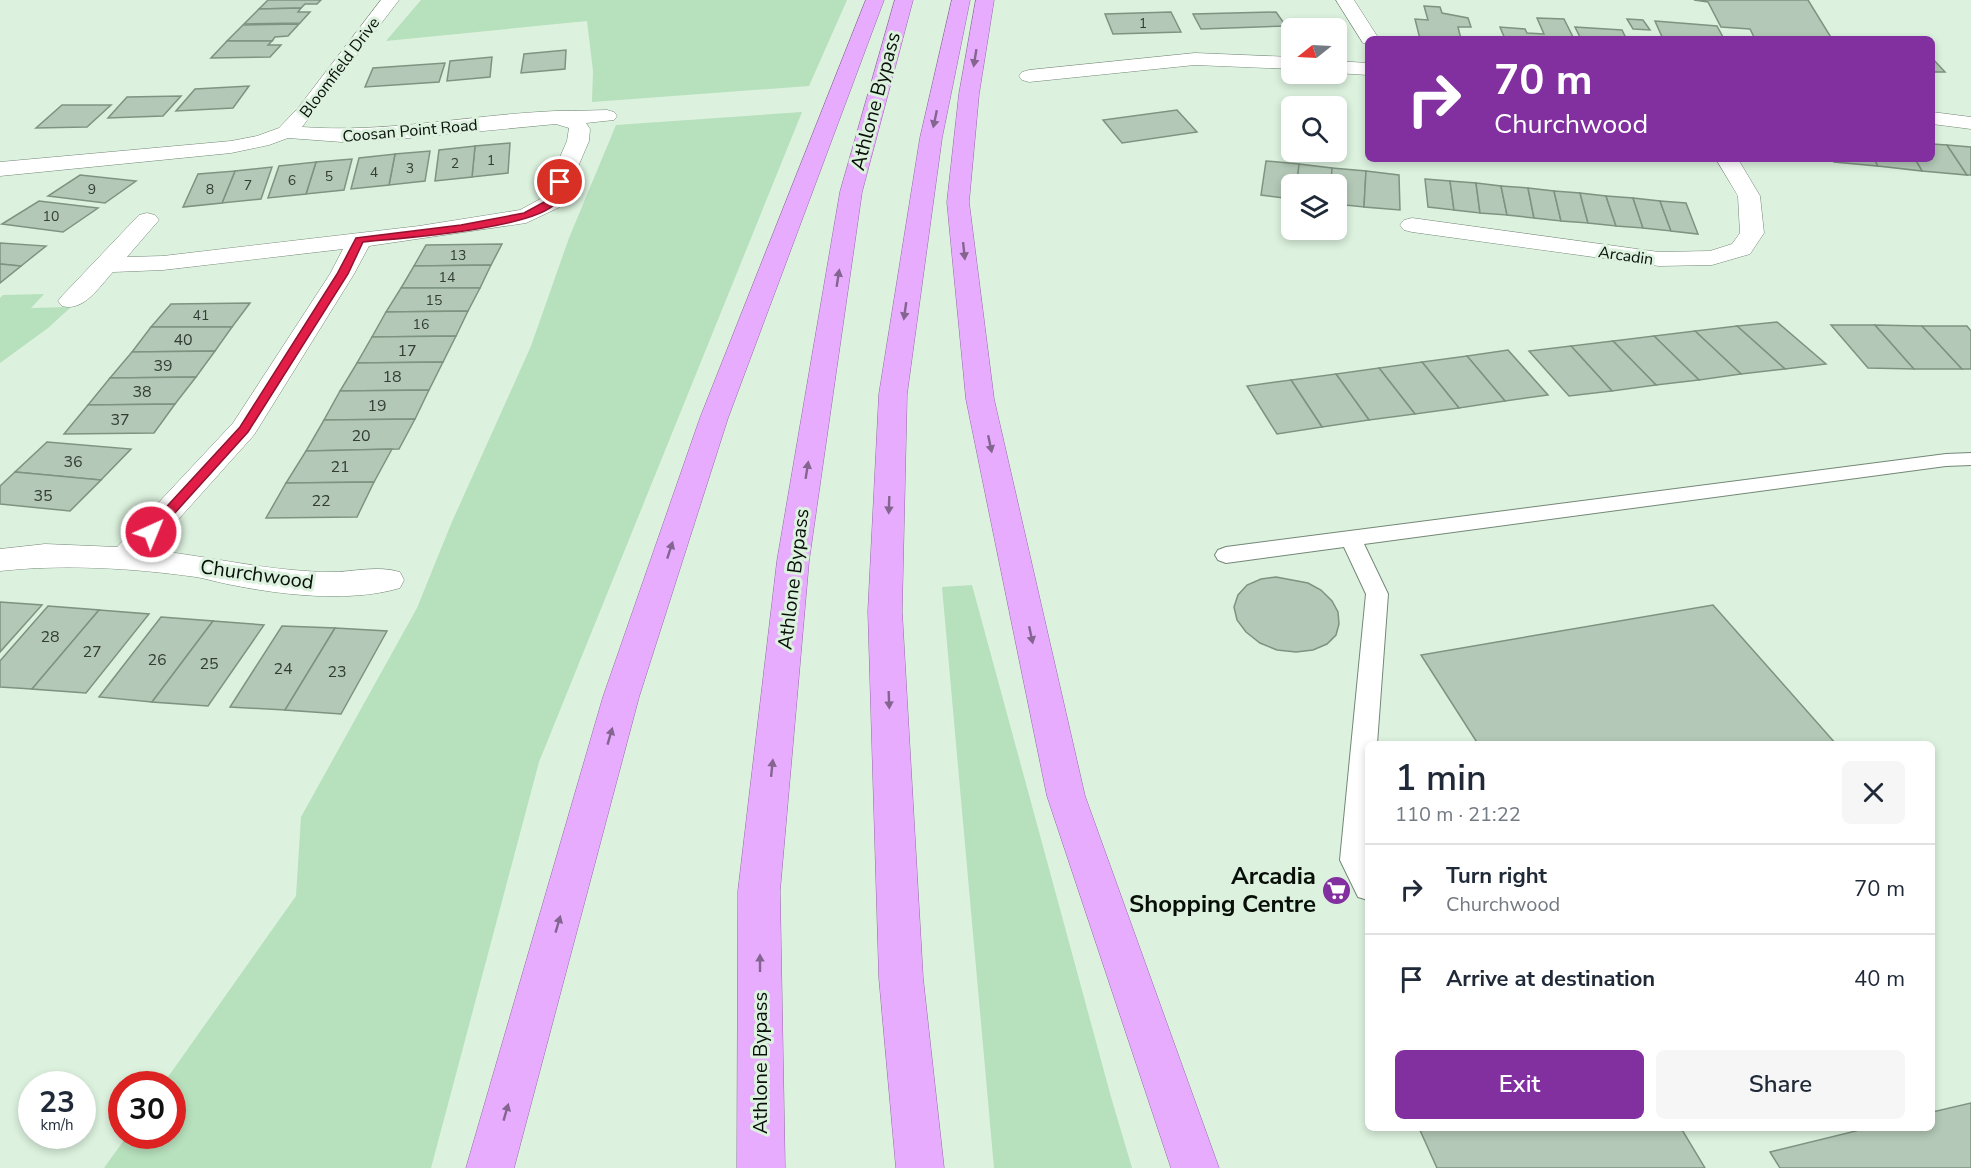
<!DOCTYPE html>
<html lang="en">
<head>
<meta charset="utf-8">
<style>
  body { margin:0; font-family:"Nunito Sans",sans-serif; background:#f6f6f7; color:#1f2937; height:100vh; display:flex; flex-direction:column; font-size:22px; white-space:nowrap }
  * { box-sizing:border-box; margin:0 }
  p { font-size:20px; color:#747a83 }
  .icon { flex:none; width:33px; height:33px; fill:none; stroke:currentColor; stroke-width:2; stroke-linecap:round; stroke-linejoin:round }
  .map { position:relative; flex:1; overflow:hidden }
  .details { position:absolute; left:1365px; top:741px; width:570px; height:390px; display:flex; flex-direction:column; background:#fff; border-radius:9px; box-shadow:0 3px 9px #0003 }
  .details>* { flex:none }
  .banner { position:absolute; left:1365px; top:36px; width:570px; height:126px; border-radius:9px; box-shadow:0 3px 9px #0003; background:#822f9f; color:#fff; overflow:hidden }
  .needle { width:39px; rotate:252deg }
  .tools { position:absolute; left:1281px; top:18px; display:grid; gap:12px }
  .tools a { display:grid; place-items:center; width:66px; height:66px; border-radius:9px; background:#fff; box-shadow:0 3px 9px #0003; font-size:30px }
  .speed { position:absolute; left:18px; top:1071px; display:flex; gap:12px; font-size:30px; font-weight:700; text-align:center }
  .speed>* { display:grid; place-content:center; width:78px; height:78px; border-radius:50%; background:#fff; box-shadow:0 3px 9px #0003; line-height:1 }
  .speed small { font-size:15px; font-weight:400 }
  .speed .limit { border:9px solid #d22; background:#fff; color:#111 }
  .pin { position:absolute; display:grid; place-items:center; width:51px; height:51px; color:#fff; margin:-26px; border:3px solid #fff; border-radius:50%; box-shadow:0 2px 6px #0007 }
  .me { position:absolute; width:66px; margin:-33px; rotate:44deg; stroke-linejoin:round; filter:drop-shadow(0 0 4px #0008) }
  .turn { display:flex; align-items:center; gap:21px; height:126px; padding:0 30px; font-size:27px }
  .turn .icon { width:78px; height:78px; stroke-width:2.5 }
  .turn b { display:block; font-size:42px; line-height:51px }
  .round { display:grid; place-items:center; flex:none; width:63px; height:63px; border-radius:9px; background:#f6f6f7 }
  .overview { display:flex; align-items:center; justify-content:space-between; height:102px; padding:0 30px }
  h1 { font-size:36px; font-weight:600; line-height:45px }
  .cta { display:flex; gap:12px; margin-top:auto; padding:12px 30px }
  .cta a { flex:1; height:69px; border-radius:9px; background:#822f9f; color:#fff; font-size:24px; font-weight:600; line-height:69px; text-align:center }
  .cta a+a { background:#f6f6f7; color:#1f2937 }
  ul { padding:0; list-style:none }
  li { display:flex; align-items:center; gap:18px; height:90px; padding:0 30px; border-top:2px solid #e0e1e3 }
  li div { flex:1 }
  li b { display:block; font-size:22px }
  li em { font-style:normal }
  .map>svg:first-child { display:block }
</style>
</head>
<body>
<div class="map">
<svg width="1971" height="1168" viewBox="0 0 1971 1168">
  <rect width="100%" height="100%" fill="#dcf1de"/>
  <!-- green -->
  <g fill="#b7e0bc">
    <path d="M 421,0 L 847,0 L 809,86 L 592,102 L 593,71 L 587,21 L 386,41 Z"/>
    <path d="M 802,112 L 539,762 L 431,1168 L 104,1168 L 127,1136 L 172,1136 L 172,1084 L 163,1084 L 296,896 L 301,817 L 417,608 L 451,524 L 531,346 L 569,238 L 616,125 Z"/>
    <path d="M 44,294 L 31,308 L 71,307 L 48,328 L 0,363 L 0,298 L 3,295 Z"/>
    <path d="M 972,585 L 1111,1097 L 1132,1168 L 994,1168 L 942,587 Z"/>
  </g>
  <!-- building -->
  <g fill="#b3c8b6" stroke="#7f9381" stroke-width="1.5">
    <path d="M 268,0 L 321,0 L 317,4 L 305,4 L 301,8 L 259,9 Z"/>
    <path d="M 1694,0 L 1808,0 L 1832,39 L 1755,39 L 1750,29 L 1721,27 L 1708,2 Z"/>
    <path d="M 1424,6 L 1440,7 L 1442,13 L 1468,18 L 1471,27 L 1458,27 L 1461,39 L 1420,39 L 1415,19 L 1428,20 Z"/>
    <path d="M 301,8 L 298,12 L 310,12 L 300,23 L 244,24 L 259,9 Z"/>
    <path d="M 1171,12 L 1181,32 L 1113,34 L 1105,14 Z"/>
    <path d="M 1276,12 L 1286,26 L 1201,29 L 1193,14 Z"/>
    <path d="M 1537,18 L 1564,19 L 1574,39 L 1505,39 L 1500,27 L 1525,29 L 1527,33 L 1544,34 Z"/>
    <path d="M 1627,19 L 1643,20 L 1650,30 L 1633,29 Z"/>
    <path d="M 1655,21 L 1717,26 L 1724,39 L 1663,39 Z"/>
    <path d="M 299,24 L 288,36 L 275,37 L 272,41 L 227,41 L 243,25 Z"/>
    <path d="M 1575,27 L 1622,30 L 1626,38 L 1645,39 L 1581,39 Z"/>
    <path d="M 227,41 L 272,41 L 268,45 L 281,45 L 270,57 L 211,58 Z"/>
    <path d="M 566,50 L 565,69 L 521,73 L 524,54 Z"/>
    <path d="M 492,57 L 490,77 L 447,81 L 450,61 Z"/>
    <path d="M 1932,58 L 1945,72 L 1932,72 Z"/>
    <path d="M 445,63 L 439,82 L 365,87 L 373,68 Z"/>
    <path d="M 249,86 L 233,108 L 176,111 L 195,89 Z"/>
    <path d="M 181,96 L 163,116 L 108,118 L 127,97 Z"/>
    <path d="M 62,105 L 111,105 L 87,127 L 36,128 Z"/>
    <path d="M 1177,110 L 1197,132 L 1122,143 L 1103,120 Z"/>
    <path d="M 510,143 L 508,173 L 472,177 L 475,146 Z"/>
    <path d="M 1932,144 L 1947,145 L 1967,175 L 1922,171 L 1915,159 L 1932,159 Z"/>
    <path d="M 1947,145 L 1971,147 L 1971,175 L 1967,175 Z"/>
    <path d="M 475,146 L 472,177 L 435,181 L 439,150 Z"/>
    <path d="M 430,151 L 425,181 L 389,185 L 395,154 Z"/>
    <path d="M 395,154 L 389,185 L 351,189 L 359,158 Z"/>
    <path d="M 352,159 L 344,190 L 306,194 L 316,162 Z"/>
    <path d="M 1833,159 L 1874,159 L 1878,166 L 1834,162 Z"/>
    <path d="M 1874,159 L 1915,159 L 1922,171 L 1878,166 Z"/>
    <path d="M 1266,161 L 1299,164 L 1297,184 L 1292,184 L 1292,199 L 1261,195 Z"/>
    <path d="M 316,162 L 306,194 L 268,198 L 279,166 Z"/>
    <path d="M 1299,164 L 1332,168 L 1331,184 L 1297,184 Z"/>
    <path d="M 272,167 L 261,199 L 222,203 L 235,171 Z"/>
    <path d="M 1332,168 L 1366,171 L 1364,207 L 1336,204 L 1336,184 L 1331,184 Z"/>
    <path d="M 235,171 L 222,203 L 183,207 L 198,174 Z"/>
    <path d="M 1366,171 L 1399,175 L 1400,210 L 1364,207 Z"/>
    <path d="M 80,175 L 136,181 L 105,203 L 48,196 Z"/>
    <path d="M 1425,179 L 1450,181 L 1454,210 L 1428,207 Z"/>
    <path d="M 1450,181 L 1476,183 L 1480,213 L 1454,210 Z"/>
    <path d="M 1476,183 L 1501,186 L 1507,215 L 1480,213 Z"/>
    <path d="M 1501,186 L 1528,188 L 1534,218 L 1507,215 Z"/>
    <path d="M 1528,188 L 1554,191 L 1561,221 L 1534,218 Z"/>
    <path d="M 1554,191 L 1580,193 L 1588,223 L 1561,221 Z"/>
    <path d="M 1580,193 L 1606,196 L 1616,226 L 1588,223 Z"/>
    <path d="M 1606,196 L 1633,198 L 1643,228 L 1616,226 Z"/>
    <path d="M 1633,198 L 1660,201 L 1671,231 L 1643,228 Z"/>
    <path d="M 39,201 L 98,208 L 63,232 L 2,224 Z"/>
    <path d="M 1660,201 L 1686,203 L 1698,234 L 1671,231 Z"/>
    <path d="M 0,243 L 46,246 L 21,266 L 0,264 Z"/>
    <path d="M 502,244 L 491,265 L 414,266 L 426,245 Z"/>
    <path d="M 0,264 L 21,266 L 0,283 Z"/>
    <path d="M 491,265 L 480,288 L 401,288 L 414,266 Z"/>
    <path d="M 401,288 L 480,288 L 468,311 L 386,312 Z"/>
    <path d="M 250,303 L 232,327 L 151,327 L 171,304 Z"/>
    <path d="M 468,311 L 456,336 L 372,337 L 386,312 Z"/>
    <path d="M 1777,322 L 1826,364 L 1785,369 L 1737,326 Z"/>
    <path d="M 1831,325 L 1875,325 L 1914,369 L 1868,368 Z"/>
    <path d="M 1875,325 L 1922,326 L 1962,369 L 1914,369 Z"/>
    <path d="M 1737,326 L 1785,369 L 1741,374 L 1695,331 Z"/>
    <path d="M 1922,326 L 1967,326 L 1971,331 L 1971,369 L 1962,369 Z"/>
    <path d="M 151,327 L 232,327 L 215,351 L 132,352 Z"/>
    <path d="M 1695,331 L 1741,374 L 1699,380 L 1654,336 Z"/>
    <path d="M 456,336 L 443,362 L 357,363 L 372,337 Z"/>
    <path d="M 1654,336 L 1699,380 L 1656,385 L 1613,341 Z"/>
    <path d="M 1613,341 L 1656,385 L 1612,391 L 1571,346 Z"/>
    <path d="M 1571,346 L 1612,391 L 1569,396 L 1529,351 Z"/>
    <path d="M 1508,350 L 1548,395 L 1505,401 L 1467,356 Z"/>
    <path d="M 215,351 L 196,377 L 110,378 L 132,352 Z"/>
    <path d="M 1467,356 L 1505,401 L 1459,408 L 1422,362 Z"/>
    <path d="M 443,362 L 429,390 L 340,391 L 357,363 Z"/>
    <path d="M 1422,362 L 1459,408 L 1415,414 L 1379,368 Z"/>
    <path d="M 1379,368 L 1415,414 L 1369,420 L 1336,374 Z"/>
    <path d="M 1336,374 L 1369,420 L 1322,427 L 1291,380 Z"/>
    <path d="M 196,377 L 175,404 L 88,405 L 110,378 Z"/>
    <path d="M 1291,380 L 1322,427 L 1277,434 L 1247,386 Z"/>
    <path d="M 429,390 L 415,419 L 324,420 L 340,391 Z"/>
    <path d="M 175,404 L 154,433 L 64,434 L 88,405 Z"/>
    <path d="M 415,419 L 399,449 L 306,451 L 324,420 Z"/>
    <path d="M 47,442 L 131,449 L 101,480 L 15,472 Z"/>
    <path d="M 392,449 L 374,482 L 286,483 L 306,451 Z"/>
    <path d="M 15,472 L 101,480 L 70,511 L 0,504 L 0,486 Z"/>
    <path d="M 374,482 L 357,517 L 266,518 L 286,483 Z"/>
    <path d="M 1276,577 L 1308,583 L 1321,590 L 1332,601 L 1338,612 L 1339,624 L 1336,635 L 1327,644 L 1313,650 L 1296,652 L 1277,650 L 1260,643 L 1246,632 L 1237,620 L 1234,607 L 1238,595 L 1247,585 L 1261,579 Z"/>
    <path d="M 0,602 L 42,605 L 0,652 Z"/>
    <path d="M 1713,605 L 1836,744 L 1478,744 L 1421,655 Z"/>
    <path d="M 48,606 L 99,610 L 32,689 L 0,687 L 0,661 Z"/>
    <path d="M 99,610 L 149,614 L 86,693 L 32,689 Z"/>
    <path d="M 161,617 L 213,621 L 152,702 L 99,697 Z"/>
    <path d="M 213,621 L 264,625 L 208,706 L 152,702 Z"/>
    <path d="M 282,626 L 335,628 L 285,710 L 230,707 Z"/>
    <path d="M 335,628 L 387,631 L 341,714 L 285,710 Z"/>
    <path d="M 1971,1103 L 1971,1168 L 1780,1168 L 1770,1152 L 1868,1128 L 1932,1128 L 1932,1112 Z"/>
    <path d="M 1419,1128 L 1681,1128 L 1705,1168 L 1437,1168 Z"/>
  </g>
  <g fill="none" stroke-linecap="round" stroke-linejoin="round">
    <defs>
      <path id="service" d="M 1971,453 L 1971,465 L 1946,466 L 1364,544 L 1388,594 L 1377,744 L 1368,744 L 1368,900 L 1358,897 L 1340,860 L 1366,594 L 1344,547 L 1226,563 L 1218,560 L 1215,555 L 1218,550 L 1226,547 L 1946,454 Z"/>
      <g id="minor">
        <path d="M 381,0 L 399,0 L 302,127 C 382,133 459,117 538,112 C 561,110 584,111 607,110 L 614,112 L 617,116 L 614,120 L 586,123 L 590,129 L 589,141 L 563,202 L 560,207 L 526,223 L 369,246 L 354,274 L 254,435 L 151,550 C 199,555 246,566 293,570 C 306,571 318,572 331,572 C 354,572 377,565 400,572 L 404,580 L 400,588 C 350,603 282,595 232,585 C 220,583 208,579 196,577 C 131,568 65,564 0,571 L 0,549 L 45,544 L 117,547 L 233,423 L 330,274 L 343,249 L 163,270 L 113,272 C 99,287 84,312 62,306 L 58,301 L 62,296 L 139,215 L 147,213 L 155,215 L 159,220 L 127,257 L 163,256 L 419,226 L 520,210 L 542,198 L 567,141 L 569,128 L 556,124 L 410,138 L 342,142 L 288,138 L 269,145 L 231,153 L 0,176 L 0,162 L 231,141 L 257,136 L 279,128 L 298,108 Z"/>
        <path d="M 1336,0 L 1354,0 L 1379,39 L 1368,39 L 1368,44 L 1363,43 Z"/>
        <path d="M 1195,53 L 1292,57 L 1292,69 L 1195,65 L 1029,82 L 1022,80 L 1019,76 L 1022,72 L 1029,70 Z"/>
        <path d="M 1336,61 L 1368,63 L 1368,75 L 1336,73 Z"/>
        <path d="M 1932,112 L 1971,117 L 1971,129 L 1932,124 Z"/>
        <path d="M 1716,159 L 1738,159 L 1760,196 L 1764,233 L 1750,254 L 1712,265 L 1659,266 L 1412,232 L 1404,230 L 1400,225 L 1404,220 L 1412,218 L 1659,252 L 1710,251 L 1732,244 L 1740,233 L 1738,196 Z"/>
      </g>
      <g id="trunk">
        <path d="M 866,0 L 884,0 L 728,418 L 639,697 L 514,1168 L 466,1168 L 603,697 L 700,418 Z"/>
        <path d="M 895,0 L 913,0 L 862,192 L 809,561 L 780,891 L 785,1168 L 737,1168 L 738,891 L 777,561 L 840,192 Z"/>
        <path d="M 952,0 L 970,0 L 942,138 L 907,394 L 902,611 L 923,978 L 944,1168 L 896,1168 L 879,978 L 868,611 L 879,394 L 920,138 Z"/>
        <path d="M 976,0 L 994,0 L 979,94 L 969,202 L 994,399 L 1085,796 L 1219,1168 L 1171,1168 L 1047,796 L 966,399 L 947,202 L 959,94 Z"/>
      </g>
    </defs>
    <!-- service casing -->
    <use href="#service" stroke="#748776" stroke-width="2"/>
    <!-- minor casing -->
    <use href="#minor" stroke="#748776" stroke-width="1"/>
    <!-- trunk casing -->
    <use href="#trunk" stroke="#9568a8" stroke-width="1"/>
    <!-- service -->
    <use href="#service" fill="#fff" fill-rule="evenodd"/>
    <!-- minor -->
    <use href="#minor" fill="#fff" fill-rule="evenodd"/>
    <!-- trunk -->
    <use href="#trunk" fill="#e7acfe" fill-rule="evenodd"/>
  </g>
  <!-- one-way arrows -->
  <defs><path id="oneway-solid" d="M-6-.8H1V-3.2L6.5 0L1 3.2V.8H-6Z" transform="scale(1.5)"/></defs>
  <g fill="#836590">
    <use href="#oneway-solid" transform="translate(975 58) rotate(99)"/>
    <use href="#oneway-solid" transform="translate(935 119) rotate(102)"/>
    <use href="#oneway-solid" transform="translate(964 251) rotate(84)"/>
    <use href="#oneway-solid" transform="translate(838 278) rotate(-81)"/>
    <use href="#oneway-solid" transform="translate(905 311) rotate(98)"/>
    <use href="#oneway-solid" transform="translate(990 444) rotate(78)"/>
    <use href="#oneway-solid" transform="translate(807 470) rotate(-81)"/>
    <use href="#oneway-solid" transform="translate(889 505) rotate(92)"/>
    <use href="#oneway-solid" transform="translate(670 550) rotate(-72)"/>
    <use href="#oneway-solid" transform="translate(1031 635) rotate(78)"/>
    <use href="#oneway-solid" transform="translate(889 700) rotate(88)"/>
    <use href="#oneway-solid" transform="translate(610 736) rotate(-74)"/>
    <use href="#oneway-solid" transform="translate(772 768) rotate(-84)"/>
    <use href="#oneway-solid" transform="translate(558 924) rotate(-74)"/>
    <use href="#oneway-solid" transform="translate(760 963) rotate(-90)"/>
    <use href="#oneway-solid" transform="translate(506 1112) rotate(-74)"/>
  </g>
  <!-- route -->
  <path fill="#e11d48" stroke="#92132f" stroke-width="1.5" d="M 560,179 L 565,182 C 562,188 560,198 556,203 C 533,229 401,238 363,242 L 348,274 L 248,432 L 155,535 L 146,535 L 144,532 L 146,529 L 240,427 L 337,274 L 356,238 L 461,225 L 524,213 L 548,200 L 556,182 Z"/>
  <!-- icons -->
  <defs>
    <symbol id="supermarket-disc" viewBox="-11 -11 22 22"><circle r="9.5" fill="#822f9f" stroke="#dcf1de"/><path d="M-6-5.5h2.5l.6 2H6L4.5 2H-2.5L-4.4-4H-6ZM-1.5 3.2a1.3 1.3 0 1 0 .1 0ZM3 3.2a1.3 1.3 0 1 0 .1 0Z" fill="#fff"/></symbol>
  </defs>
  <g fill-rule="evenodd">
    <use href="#supermarket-disc" x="1320" y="874" width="33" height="33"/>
  </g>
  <g text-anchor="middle" stroke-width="6" stroke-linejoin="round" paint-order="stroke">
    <!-- far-number labels -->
    <g font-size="14" fill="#333d34">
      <text x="1143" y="28">1</text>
      <text x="491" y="165">1</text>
      <text x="455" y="168">2</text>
      <text x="410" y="173">3</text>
      <text x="374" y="177">4</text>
      <text x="329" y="181">5</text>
      <text x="292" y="185">6</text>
      <text x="248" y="190">7</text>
      <text x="92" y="194">9</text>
      <text x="210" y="194">8</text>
      <text x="51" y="221">10</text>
      <text x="458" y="260">13</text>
      <text x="447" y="282">14</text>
      <text x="434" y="305">15</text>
      <text x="201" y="320">41</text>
      <text x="421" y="329">16</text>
    </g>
    <!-- far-street labels -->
    <g font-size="16" fill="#080f09" stroke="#dcf1de">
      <text transform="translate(339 67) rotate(-53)" y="6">Bloomfield Drive</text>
      <text transform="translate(410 130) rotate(-5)" y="6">Coosan Point Road</text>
      <text transform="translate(1626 255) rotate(8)" y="6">Arcadin</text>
    </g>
    <!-- number labels -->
    <g font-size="16" fill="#333d34">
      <text x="183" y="345">40</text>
      <text x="407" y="356">17</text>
      <text x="163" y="371">39</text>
      <text x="392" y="382">18</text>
      <text x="142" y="397">38</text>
      <text x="377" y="411">19</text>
      <text x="120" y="425">37</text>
      <text x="361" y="441">20</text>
      <text x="73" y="467">36</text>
      <text x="340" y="472">21</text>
      <text x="43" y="501">35</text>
      <text x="321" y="506">22</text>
      <text x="50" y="642">28</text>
      <text x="92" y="657">27</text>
      <text x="157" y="665">26</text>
      <text x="209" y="669">25</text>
      <text x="283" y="674">24</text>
      <text x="337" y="677">23</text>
    </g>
    <!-- street labels -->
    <g font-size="20" fill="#080f09" stroke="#dcf1de">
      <text transform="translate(875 101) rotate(-75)" y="7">Athlone Bypass</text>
      <text transform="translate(257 574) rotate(8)" y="7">Churchwood</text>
      <text transform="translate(793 579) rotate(-83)" y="7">Athlone Bypass</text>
      <text transform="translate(760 1063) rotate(-90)" y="7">Athlone Bypass</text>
    </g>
    <!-- near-poi labels -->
    <g font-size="24" font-weight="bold" fill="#080f09" stroke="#dcf1de" text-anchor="end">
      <text x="1316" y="884">Arcadia<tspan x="1316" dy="28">Shopping Centre</tspan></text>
    </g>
  </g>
</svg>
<div class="tools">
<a><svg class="needle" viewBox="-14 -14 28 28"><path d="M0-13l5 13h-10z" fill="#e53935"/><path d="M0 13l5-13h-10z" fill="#747a83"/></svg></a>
<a><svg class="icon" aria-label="search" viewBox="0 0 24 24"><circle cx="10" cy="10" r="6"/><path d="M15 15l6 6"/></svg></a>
<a><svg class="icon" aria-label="layers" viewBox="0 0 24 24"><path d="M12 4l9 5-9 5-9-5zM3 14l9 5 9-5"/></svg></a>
</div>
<div class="speed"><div>23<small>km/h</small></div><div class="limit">30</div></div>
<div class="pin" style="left:560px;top:182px;background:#d93025"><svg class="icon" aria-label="arrive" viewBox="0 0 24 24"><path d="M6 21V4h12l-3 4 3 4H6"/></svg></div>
<svg class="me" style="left:151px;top:532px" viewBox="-20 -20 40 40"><circle r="17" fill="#e11d48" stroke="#fff" stroke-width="3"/><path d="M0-11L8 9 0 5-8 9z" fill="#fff"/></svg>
<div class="banner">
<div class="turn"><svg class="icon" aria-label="right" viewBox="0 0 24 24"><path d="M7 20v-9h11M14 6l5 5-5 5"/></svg><div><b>70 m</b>Churchwood</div></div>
</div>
<section class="details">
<div class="overview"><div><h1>1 min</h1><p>110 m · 21:22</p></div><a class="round"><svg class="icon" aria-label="close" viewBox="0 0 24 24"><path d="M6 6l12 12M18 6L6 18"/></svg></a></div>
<ul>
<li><svg class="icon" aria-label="right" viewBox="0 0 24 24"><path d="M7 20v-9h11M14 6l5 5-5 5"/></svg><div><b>Turn right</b><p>Churchwood</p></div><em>70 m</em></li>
<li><svg class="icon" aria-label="arrive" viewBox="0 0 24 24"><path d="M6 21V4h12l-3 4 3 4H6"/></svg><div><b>Arrive at destination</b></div><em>40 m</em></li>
</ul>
<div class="cta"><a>Exit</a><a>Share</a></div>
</section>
</div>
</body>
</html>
